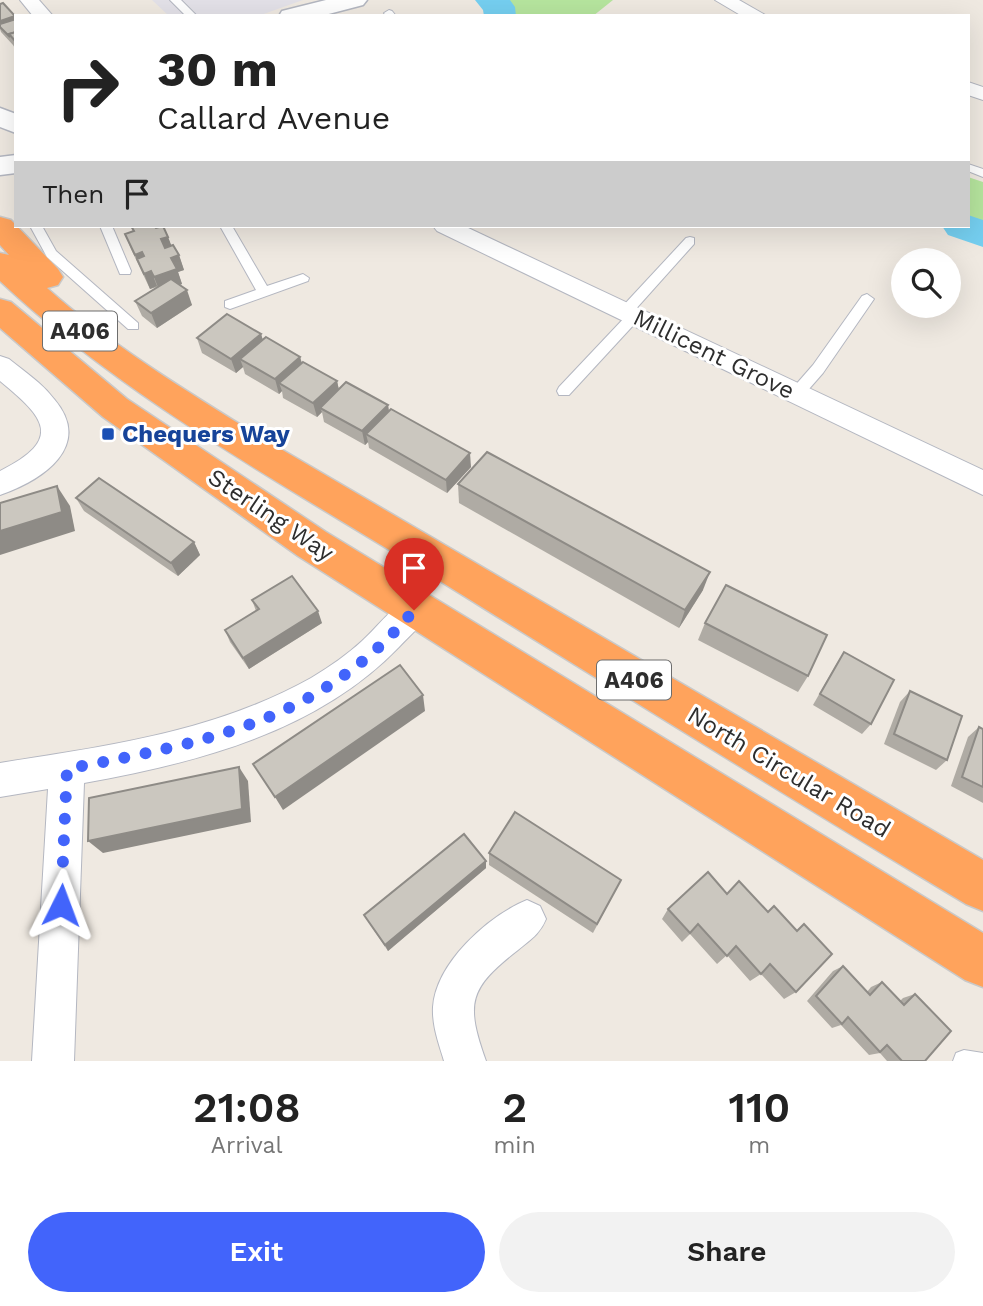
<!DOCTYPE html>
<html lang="en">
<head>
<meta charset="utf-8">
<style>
  body { margin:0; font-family:"Work Sans",sans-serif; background:#f2f2f2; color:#222; height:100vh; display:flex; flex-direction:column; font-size:26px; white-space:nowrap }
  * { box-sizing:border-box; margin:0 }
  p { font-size:23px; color:#767676 }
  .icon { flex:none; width:38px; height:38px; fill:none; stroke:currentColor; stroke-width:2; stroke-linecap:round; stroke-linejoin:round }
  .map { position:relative; height:1061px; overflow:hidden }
  .side { display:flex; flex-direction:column; background:#fff; flex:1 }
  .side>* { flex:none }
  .hud { position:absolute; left:14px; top:14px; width:956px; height:214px; border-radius:0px; box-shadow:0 7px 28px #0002; background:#fff; color:#222; overflow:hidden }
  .tools { position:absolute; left:891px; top:248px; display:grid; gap:14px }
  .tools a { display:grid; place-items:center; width:70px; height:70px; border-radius:50%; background:#fff; box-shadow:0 7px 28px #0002; font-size:35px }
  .pin { position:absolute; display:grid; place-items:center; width:60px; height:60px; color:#fff; margin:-72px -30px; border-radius:50% 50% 50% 0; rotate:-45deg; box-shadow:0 0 7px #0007 }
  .pin .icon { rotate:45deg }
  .me { position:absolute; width:77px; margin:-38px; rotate:3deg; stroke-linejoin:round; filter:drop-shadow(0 0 5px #0008) }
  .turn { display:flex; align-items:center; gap:24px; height:147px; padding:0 28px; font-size:32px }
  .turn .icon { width:91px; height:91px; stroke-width:2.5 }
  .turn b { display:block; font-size:49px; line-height:60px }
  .then { display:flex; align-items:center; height:66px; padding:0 28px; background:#0003; gap:14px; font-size:26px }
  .eta { display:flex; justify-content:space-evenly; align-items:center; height:119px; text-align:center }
  .eta b { font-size:42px; font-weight:600; line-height:49px }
  .primary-button { display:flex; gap:14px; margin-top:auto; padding:14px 28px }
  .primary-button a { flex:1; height:80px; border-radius:42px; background:#4264fb; color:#fff; font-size:28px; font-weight:600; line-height:80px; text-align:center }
  .primary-button a+a { background:#f2f2f2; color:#222 }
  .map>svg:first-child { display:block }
</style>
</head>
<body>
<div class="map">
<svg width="983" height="1061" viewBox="0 0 983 1061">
  <rect width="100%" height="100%" fill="#efe9e1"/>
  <!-- industrial -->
  <path fill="#e3e1e8" d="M 152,0 L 303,0 L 258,16 L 169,16 Z"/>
  <!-- green -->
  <g fill="#b6e59e">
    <path d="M 498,0 L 613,0 L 593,16 L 505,16 Z"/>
    <path d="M 968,177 L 983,182 L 983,228 L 968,222 Z"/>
  </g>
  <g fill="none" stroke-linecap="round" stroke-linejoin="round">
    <!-- river -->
    <g fill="#75cff0" fill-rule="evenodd">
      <path d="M 475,0 L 510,0 L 515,7 L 516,16 L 484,16 L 483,10 Z"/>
      <path d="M 968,215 L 983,220 L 983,247 L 948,235 L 942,226 L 968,226 Z"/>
    </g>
    <defs>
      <g id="lane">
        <path d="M 170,0 L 181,0 L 197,16 L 186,16 Z"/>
        <path d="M 389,10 L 392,11 L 396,16 L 386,16 L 384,13 Z"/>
        <path d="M 968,164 L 983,169 L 983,177 L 968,171 Z"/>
        <path d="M 30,226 L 42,226 L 56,251 L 138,323 L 138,329 L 128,329 L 47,257 Z"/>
        <path d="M 100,226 L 112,226 L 131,271 L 130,274 L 120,274 Z"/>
        <path d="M 220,226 L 232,226 L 267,286 L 303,274 L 309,278 L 308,281 L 230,309 L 225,307 L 225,301 L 256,290 Z"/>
        <path d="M 690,237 L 694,238 L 694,244 L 634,311 L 640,312 L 640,318 L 569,395 L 559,395 L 557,391 L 559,387 L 627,315 L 621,314 L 621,308 L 686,238 Z"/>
        <path d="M 867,294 L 874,299 L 823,373 L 802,397 L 792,397 L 790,393 L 792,389 L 813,365 L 862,296 Z"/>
        <path d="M 964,1050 L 983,1053 L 983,1061 L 953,1061 L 956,1053 Z"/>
      </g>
      <g id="street">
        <path d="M 20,0 L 39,0 L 53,16 L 33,16 Z"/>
        <path d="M 715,0 L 739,0 L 767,16 L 742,16 Z"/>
        <path d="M 968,82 L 983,87 L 983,100 L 968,95 Z"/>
        <path d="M 433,226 L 464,226 L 983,470 L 983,495 L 437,231 Z"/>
        <path d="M 0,356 L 9,359 C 25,372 42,383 54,399 C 94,446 43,480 0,495 L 0,471 C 64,439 45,418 0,381 Z"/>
        <path d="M 414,596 L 425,600 L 430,610 C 423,625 410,635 399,647 C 317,732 197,763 84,783 L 74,1061 L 32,1061 L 48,789 L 0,797 L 0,763 C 107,746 215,732 311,678 C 328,668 348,654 362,641 C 379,626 393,604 414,596 Z"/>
        <path d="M 527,900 L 540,906 L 546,919 C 540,934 530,940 518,950 C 469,988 465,1003 486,1061 L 444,1061 C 439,1044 432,1026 433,1007 C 436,963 488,916 527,900 Z"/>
      </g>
      <g id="secondary">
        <path d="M 326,0 L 367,0 L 363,5 L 321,16 L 279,16 L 282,11 Z"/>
        <path d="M 0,108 L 16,114 L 16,133 L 0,127 Z"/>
        <path d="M 16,155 L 16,173 L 0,175 L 0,157 Z"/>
      </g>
      <g id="highway">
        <path d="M 0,217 L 11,220 L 58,269 L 63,277 L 58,285 L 47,288 C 112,346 188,392 262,438 L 983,860 L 983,911 L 966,904 C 781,793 598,679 414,565 C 271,477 123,396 0,281 L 0,253 L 9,255 L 0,245 Z"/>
        <path d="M 0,299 L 11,302 L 127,399 L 326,532 L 983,933 L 983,987 L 965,980 L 298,556 L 103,417 L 0,328 Z"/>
      </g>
    </defs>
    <!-- lane casing -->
    <use href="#lane" stroke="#b4b7c1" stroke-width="2"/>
    <!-- street casing -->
    <use href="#street" stroke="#b4b7c1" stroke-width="2"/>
    <!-- secondary casing -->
    <use href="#secondary" stroke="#b4b7c1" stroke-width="3"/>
    <!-- highway casing -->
    <use href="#highway" stroke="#c9c9c9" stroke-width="3"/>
    <!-- lane -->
    <use href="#lane" fill="#fff" fill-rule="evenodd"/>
    <!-- street -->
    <use href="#street" fill="#fff" fill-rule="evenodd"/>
    <!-- secondary -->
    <use href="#secondary" fill="#fff" fill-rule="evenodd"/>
    <!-- highway -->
    <use href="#highway" fill="#ffa35c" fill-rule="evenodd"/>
  </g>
  <!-- wall -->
  <g fill="#afaba4">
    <path d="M 0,3 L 16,17 L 16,50 L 13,45 L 1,32 L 0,29 Z"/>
    <path d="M 131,226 L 156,228 L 168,237 L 171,246 L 179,255 L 184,270 L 178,272 L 182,284 L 179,285 L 192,305 L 157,328 L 142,316 L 135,301 L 157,287 L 150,289 L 131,249 L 125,234 L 133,231 Z"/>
    <path d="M 261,334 L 263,340 L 300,357 L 302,363 L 337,381 L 339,390 L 388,405 L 389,412 L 471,467 L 447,493 L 369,448 L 368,442 L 365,445 L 324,422 L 322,412 L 317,417 L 283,398 L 282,391 L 279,394 L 245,374 L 243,367 L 236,373 L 202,353 L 197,338 Z"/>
    <path d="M 458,484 L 703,590 L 679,628 L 459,503 Z"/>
    <path d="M 76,498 L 194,542 L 200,555 L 178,576 L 84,511 Z"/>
    <path d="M 252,600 L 322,623 L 249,669 L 230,642 L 225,630 L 256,611 Z"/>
    <path d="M 705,623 L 808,676 L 798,692 L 698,640 Z"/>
    <path d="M 844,652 L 871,724 L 862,734 L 813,705 L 837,663 Z"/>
    <path d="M 910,691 L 947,760 L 936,770 L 884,744 L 900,702 Z"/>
    <path d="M 979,727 L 983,729 L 983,803 L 951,786 L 968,737 Z"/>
    <path d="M 489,853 L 621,880 L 593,933 L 489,865 Z"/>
    <path d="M 486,861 L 486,868 L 388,951 L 364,915 Z"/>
    <path d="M 727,894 L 768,912 L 797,930 L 804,924 L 796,992 L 784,999 L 761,974 L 750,981 L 727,955 L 717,964 L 690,934 L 682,942 L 662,919 L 668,909 Z"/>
    <path d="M 843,966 L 867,992 L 871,987 L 882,982 L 900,1001 L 903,998 L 915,994 L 925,1061 L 887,1061 L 880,1053 L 869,1055 L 841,1025 L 832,1028 L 807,1001 L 833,971 Z"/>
  </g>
  <!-- shaded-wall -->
  <g fill="#8e8b86">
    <path d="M 15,16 L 16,24 L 0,27 L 0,21 Z"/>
    <path d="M 168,237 L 174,252 L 166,255 L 161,239 Z"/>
    <path d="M 142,252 L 148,267 L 138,262 L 135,255 Z"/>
    <path d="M 179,255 L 184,270 L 178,272 L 182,284 L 160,292 L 154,277 L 171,258 Z"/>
    <path d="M 151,271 L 157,286 L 150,289 L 144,274 Z"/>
    <path d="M 187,290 L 192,305 L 157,328 L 151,313 Z"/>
    <path d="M 261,334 L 265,348 L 240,359 L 243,367 L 236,373 L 231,359 Z"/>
    <path d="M 300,357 L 304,372 L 279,383 L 282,391 L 279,394 L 275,379 Z"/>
    <path d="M 337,381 L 340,395 L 320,408 L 322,412 L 317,417 L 313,403 Z"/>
    <path d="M 388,405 L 390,419 L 366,434 L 368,442 L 365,445 L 362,431 Z"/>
    <path d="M 470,453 L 471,467 L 447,493 L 446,480 Z"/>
    <path d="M 57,486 L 70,506 L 75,531 L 0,555 L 0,531 Z"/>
    <path d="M 194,542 L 200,555 L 178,576 L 171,563 Z"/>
    <path d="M 710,572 L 703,590 L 679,628 L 685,610 Z"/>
    <path d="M 318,611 L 322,623 L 249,669 L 243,658 Z"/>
    <path d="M 423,695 L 425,711 L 283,810 L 275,797 Z"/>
    <path d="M 239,767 L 248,781 L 251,822 L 103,853 L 88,841 Z"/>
    <path d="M 486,861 L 486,868 L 388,951 L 385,945 Z"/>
  </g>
  <!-- building -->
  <g fill="#cbc7bf" stroke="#8e8b86" stroke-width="2">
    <path d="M 3,3 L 15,16 L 0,21 L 0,4 Z"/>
    <path d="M 16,19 L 16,32 L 9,34 L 10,37 L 0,27 L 0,24 Z"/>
    <path d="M 16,32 L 16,42 L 9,34 Z"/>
    <path d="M 131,226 L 154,226 L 156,228 L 163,226 L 168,237 L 161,239 L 165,248 L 173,245 L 179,255 L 171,258 L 177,269 L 154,277 L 151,271 L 144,274 L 137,259 L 144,256 L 142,252 L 135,255 L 125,234 L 134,231 Z"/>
    <path d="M 171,279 L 187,290 L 151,313 L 135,301 Z"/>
    <path d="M 227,314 L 261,334 L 231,359 L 197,338 Z"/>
    <path d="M 266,337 L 300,357 L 275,379 L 240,359 Z"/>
    <path d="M 303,362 L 337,381 L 313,403 L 279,383 Z"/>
    <path d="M 346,382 L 388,405 L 362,431 L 320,408 Z"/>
    <path d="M 391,409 L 470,453 L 446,480 L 366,434 Z"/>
    <path d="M 487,452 L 710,572 L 685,610 L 458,484 Z"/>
    <path d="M 99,478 L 194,542 L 171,563 L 76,498 Z"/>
    <path d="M 57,486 L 62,512 L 0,531 L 0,503 Z"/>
    <path d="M 292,576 L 318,611 L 243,658 L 225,630 L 259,609 L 252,600 Z"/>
    <path d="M 726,585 L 827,635 L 808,676 L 705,623 Z"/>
    <path d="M 844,652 L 894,680 L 871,724 L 820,694 Z"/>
    <path d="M 400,665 L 423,695 L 275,797 L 253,764 Z"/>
    <path d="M 910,691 L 962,716 L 947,760 L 894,734 Z"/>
    <path d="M 979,727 L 983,729 L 983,787 L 962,777 Z"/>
    <path d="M 239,767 L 242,809 L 88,841 L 89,798 Z"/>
    <path d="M 515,812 L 621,880 L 597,924 L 489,853 Z"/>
    <path d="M 464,834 L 486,861 L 385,945 L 364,915 Z"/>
    <path d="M 708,872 L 727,894 L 739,881 L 768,912 L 774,906 L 797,931 L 804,924 L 832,954 L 796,992 L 770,964 L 761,974 L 736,946 L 727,956 L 698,924 L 690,933 L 668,909 Z"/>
    <path d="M 843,966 L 870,995 L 882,982 L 904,1005 L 915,994 L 951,1031 L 925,1061 L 902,1061 L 887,1045 L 880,1052 L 848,1017 L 842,1024 L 816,996 Z"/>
  </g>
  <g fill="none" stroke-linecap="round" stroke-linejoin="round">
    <!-- route -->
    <path stroke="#4264fb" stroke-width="12" stroke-dasharray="0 21.6" d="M 61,905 L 67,769 C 204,742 318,724 414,610"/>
  </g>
  <!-- markers -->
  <rect fill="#1a4fb4" stroke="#fff" stroke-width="2.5" x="101" y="427" width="14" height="14" rx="3.5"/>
  <g text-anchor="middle" stroke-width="6" stroke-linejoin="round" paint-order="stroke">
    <!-- shield labels -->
    <g fill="#fff" stroke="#6d6d6d" stroke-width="2">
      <rect x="43" y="311.5" width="74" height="39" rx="5"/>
      <rect x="597" y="660.5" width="74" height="39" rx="5"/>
    </g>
    <g font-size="23" font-weight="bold" fill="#2e2e2e">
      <text x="80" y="339">A406</text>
      <text x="634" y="688">A406</text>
    </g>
    <!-- street labels -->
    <g font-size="24" fill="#2e2e2e" stroke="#fff">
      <text transform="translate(714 354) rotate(26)" y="8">Millicent Grove</text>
      <text transform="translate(271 515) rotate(34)" y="8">Sterling Way</text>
      <text transform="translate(789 772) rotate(31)" y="8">North Circular Road</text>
    </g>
    <!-- transit labels -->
    <g font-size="24" font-weight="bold" fill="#164399" stroke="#fff" text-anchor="start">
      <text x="122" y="442">Chequers Way</text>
    </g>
  </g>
</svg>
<div class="tools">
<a><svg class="icon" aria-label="search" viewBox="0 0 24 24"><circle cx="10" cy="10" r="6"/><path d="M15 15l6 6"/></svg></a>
</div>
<div class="pin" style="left:414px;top:610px;background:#d93025"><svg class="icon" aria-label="arrive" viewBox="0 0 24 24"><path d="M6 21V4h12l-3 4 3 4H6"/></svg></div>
<svg class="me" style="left:61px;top:905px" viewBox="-20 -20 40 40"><path d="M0-17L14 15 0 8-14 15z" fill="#4264fb" stroke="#fff" stroke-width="4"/></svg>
<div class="hud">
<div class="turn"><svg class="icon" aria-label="right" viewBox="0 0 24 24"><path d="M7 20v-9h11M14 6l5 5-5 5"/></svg><div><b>30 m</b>Callard Avenue</div></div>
<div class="then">Then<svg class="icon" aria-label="arrive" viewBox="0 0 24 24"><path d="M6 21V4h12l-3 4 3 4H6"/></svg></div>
</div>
</div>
<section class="side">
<div class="eta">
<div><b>21:08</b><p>Arrival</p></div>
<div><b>2</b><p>min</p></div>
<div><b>110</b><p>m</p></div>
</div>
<div class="primary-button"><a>Exit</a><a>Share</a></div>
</section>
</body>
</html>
